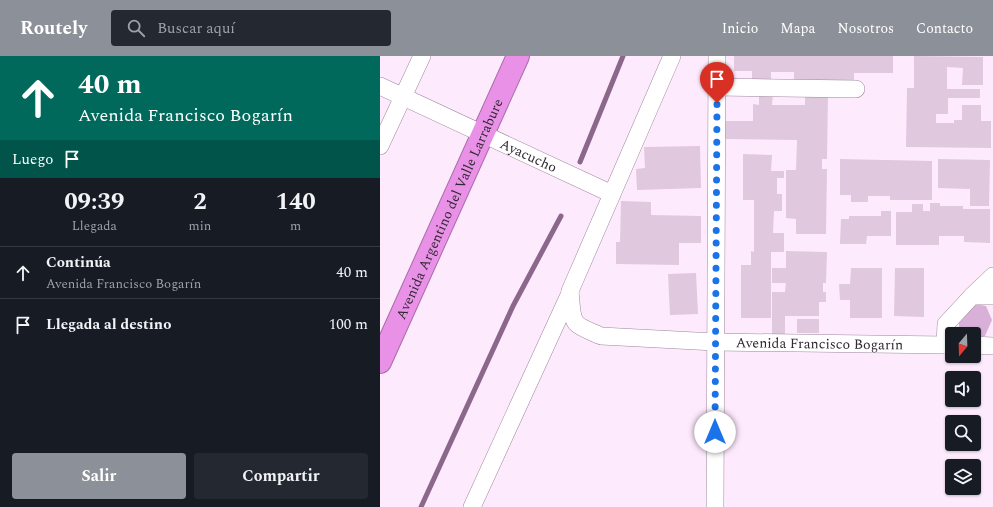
<!DOCTYPE html>
<html lang="es">
<head>
<meta charset="utf-8">
<style>
  body { margin:0; font-family:Spectral,serif; background:#242831; color:#f1f3f6; height:100vh; display:flex; flex-direction:column; font-size:15px; white-space:nowrap }
  * { box-sizing:border-box; margin:0 }
  p { font-size:13px; color:#9ea1a6 }
  .icon { flex:none; width:22px; height:22px; fill:none; stroke:currentColor; stroke-width:2; stroke-linecap:round; stroke-linejoin:round }
  .map { position:relative; flex:1; overflow:hidden }
  .panel { display:flex; flex-direction:column; background:#171b24; width:380px }
  .panel>* { flex:none }
  .hud { background:#00695c; color:#fff; overflow:hidden }
  .needle { width:26px; rotate:199deg }
  .controls { position:absolute; left:565px; top:271px; display:grid; gap:8px }
  .controls a { display:grid; place-items:center; width:36px; height:36px; border-radius:4px; background:#171b24; box-shadow:0 1px 3px #0004; font-size:20px }
  .pin { position:absolute; display:grid; place-items:center; width:34px; height:34px; color:#fff; margin:-41px -17px; border-radius:50% 50% 50% 0; rotate:-45deg; box-shadow:0 0 4px #0007 }
  .pin .icon { rotate:45deg }
  .me { position:absolute; width:44px; margin:-22px; rotate:0deg; stroke-linejoin:round; filter:drop-shadow(0 0 3px #0008) }
  .turn { display:flex; align-items:center; gap:14px; height:84px; padding:0 12px; font-size:18px }
  .turn .icon { width:52px; height:52px; stroke-width:2.5 }
  .turn b { display:block; font-size:28px; line-height:34px }
  .then { display:flex; align-items:center; height:38px; padding:0 12px; background:#0003; gap:8px; font-size:15px }
  .eta { display:flex; justify-content:space-evenly; align-items:center; height:68px; text-align:center }
  .eta b { font-size:24px; font-weight:700; line-height:28px }
  .cta { display:flex; gap:8px; margin-top:auto; padding:8px 12px }
  .cta a { flex:1; height:46px; border-radius:4px; background:#8c9099; color:#fff; font-size:16px; font-weight:700; line-height:46px; text-align:center }
  .cta a+a { background:#242831; color:#f1f3f6 }
  ul { padding:0; list-style:none }
  li { display:flex; align-items:center; gap:12px; height:52px; padding:0 12px; border-top:1px solid #363941 }
  li div { flex:1 }
  li b { display:block; font-size:15px }
  li em { font-style:normal }
  header { display:flex; align-items:center; gap:24px; box-sizing:border-box; height:56px; padding:0 20px; background:#8c9099; color:#fff }
  header strong { font-size:19px }
  nav { display:flex; gap:22px; margin-inline-start:auto; font-size:14px }
  .search { width:280px; height:36px; background:#242831; display:flex; align-items:center; gap:10px; box-sizing:border-box; padding:0 14px; border-radius:4px; color:#9ea1a6; font-size:15px }
  main { display:flex; flex:1; min-height:0 }
  .map>svg:first-child { display:block }
</style>
</head>
<body>
<header>
<strong>Routely</strong>
<div class="search"><svg class="icon" aria-label="search" viewBox="0 0 24 24"><circle cx="10" cy="10" r="6"/><path d="M15 15l6 6"/></svg>Buscar aquí</div>
<nav><a>Inicio</a><a>Mapa</a><a>Nosotros</a><a>Contacto</a></nav>
</header>
<main>
<section class="panel">
<div class="hud">
<div class="turn"><svg class="icon" aria-label="ahead" viewBox="0 0 24 24"><path d="M12 20V5M6 11l6-6 6 6"/></svg><div><b>40 m</b>Avenida Francisco Bogarín</div></div>
<div class="then">Luego<svg class="icon" aria-label="arrive" viewBox="0 0 24 24"><path d="M6 21V4h12l-3 4 3 4H6"/></svg></div>
</div>
<div class="eta">
<div><b>09:39</b><p>Llegada</p></div>
<div><b>2</b><p>min</p></div>
<div><b>140</b><p>m</p></div>
</div>
<ul>
<li><svg class="icon" aria-label="ahead" viewBox="0 0 24 24"><path d="M12 20V5M6 11l6-6 6 6"/></svg><div><b>Continúa</b><p>Avenida Francisco Bogarín</p></div><em>40 m</em></li>
<li><svg class="icon" aria-label="arrive" viewBox="0 0 24 24"><path d="M6 21V4h12l-3 4 3 4H6"/></svg><div><b>Llegada al destino</b></div><em>100 m</em></li>
</ul>
<div class="cta"><a>Salir</a><a>Compartir</a></div>
</section>
<div class="map">
<svg width="613" height="451" viewBox="0 0 613 451">
  <rect width="100%" height="100%" fill="#feeafd"/>
  <!-- green -->
  <path fill="#d9b1d8" d="M 595,248 L 606,250 L 612,264 L 605,280 L 594,282 L 594,278 L 580,278 L 579,277 L 579,264 Z"/>
  <g fill="none" stroke-linecap="round" stroke-linejoin="round">
    <!-- stream -->
    <g stroke="#8b688b" stroke-width="5">
      <path d="M 200,106 L 243,0"/>
      <path d="M 41,451 L 133,250 L 181,160"/>
    </g>
  </g>
  <!-- building -->
  <g fill="#e0c8df">
    <path d="M 354,0 L 513,0 L 513,17 L 474,17 L 474,27 L 414,26 L 414,16 L 391,16 L 391,24 L 372,23 L 372,15 L 354,15 Z"/>
    <path d="M 534,0 L 603,1 L 603,29 L 582,29 L 583,12 L 567,11 L 567,33 L 600,33 L 600,42 L 568,42 L 568,58 L 556,58 L 556,67 L 574,67 L 574,64 L 582,64 L 582,49 L 601,49 L 601,65 L 611,65 L 611,92 L 526,91 L 527,32 L 534,32 Z"/>
    <path d="M 379,38 L 393,38 L 392,49 L 425,49 L 425,38 L 448,38 L 447,103 L 442,103 L 442,113 L 447,113 L 446,178 L 416,178 L 416,163 L 406,162 L 406,114 L 416,114 L 417,84 L 344,83 L 344,65 L 373,65 L 373,48 L 379,49 Z"/>
    <path d="M 320,90 L 321,132 L 257,134 L 256,113 L 265,112 L 264,91 Z"/>
    <path d="M 363,98 L 392,99 L 391,115 L 404,115 L 404,122 L 397,122 L 397,138 L 402,138 L 402,155 L 394,155 L 393,177 L 404,177 L 404,196 L 391,196 L 391,262 L 361,262 L 361,209 L 371,209 L 371,195 L 374,196 L 374,144 L 363,144 Z"/>
    <path d="M 460,103 L 552,105 L 552,144 L 510,144 L 510,140 L 488,140 L 488,146 L 471,146 L 471,139 L 460,139 Z"/>
    <path d="M 558,103 L 610,104 L 609,150 L 590,150 L 590,133 L 558,132 Z"/>
    <path d="M 241,145 L 271,146 L 271,159 L 321,160 L 321,187 L 299,187 L 299,209 L 236,208 L 236,186 L 240,186 Z"/>
    <path d="M 550,147 L 560,147 L 560,150 L 583,150 L 583,153 L 610,153 L 610,187 L 584,186 L 584,180 L 559,180 L 559,189 L 516,189 L 516,156 L 532,156 L 532,148 L 543,148 L 543,155 L 550,155 Z"/>
    <path d="M 501,155 L 511,155 L 511,180 L 487,180 L 486,188 L 460,188 L 461,163 L 469,163 L 469,160 L 501,160 Z"/>
    <path d="M 406,195 L 447,196 L 446,227 L 443,227 L 443,236 L 446,236 L 446,246 L 439,246 L 439,260 L 405,260 L 405,279 L 392,278 L 392,236 L 405,236 L 406,227 L 392,227 L 392,212 L 406,212 Z"/>
    <path d="M 471,212 L 502,212 L 502,262 L 470,262 L 470,244 L 460,244 L 459,228 L 470,228 Z"/>
    <path d="M 515,212 L 544,212 L 544,261 L 514,260 Z"/>
    <path d="M 316,217 L 318,258 L 290,259 L 288,218 Z"/>
    <rect x="417" y="263" width="22" height="14"/>
  </g>
  <g fill="none" stroke-linecap="round" stroke-linejoin="round">
    <defs>
      <g id="minor">
        <path id="s1" d="M 292,0 L 190,235 C 191,243 191,261 196,267 C 200,272 215,277 221,280 L 335,286 L 565,289"/>
        <path id="s2" d="M 0,30 L 232,138"/>
        <path d="M 337,31 L 476,33"/>
        <path d="M 0,90 L 42,0"/>
        <path d="M 592,240 L 613,220"/>
        <path d="M 572,289 L 565,289 L 566,268 L 592,240 L 613,240"/>
        <path d="M 594,289 L 613,290"/>
        <path d="M 92,451 L 190,237"/>
        <path d="M 335,451 L 337,0"/>
      </g>
      <g id="highway">
        <path id="s3" d="M 0,306 L 138,0"/>
      </g>
    </defs>
    <!-- minor casing -->
    <use href="#minor" stroke="#9e889d" stroke-width="18"/>
    <!-- highway casing -->
    <use href="#highway" stroke="#a86ca7" stroke-width="24"/>
    <!-- minor -->
    <use href="#minor" stroke="#fff" stroke-width="17"/>
    <!-- highway -->
    <use href="#highway" stroke="#e891e7" stroke-width="22"/>
  </g>
  <g fill="none" stroke-linecap="round" stroke-linejoin="round">
    <!-- route -->
    <path stroke="#1a73e8" stroke-width="7" stroke-dasharray="0 12.6" d="M 335,376 L 337,47"/>
  </g>
  <g text-anchor="middle" stroke-width="4" stroke-linejoin="round" paint-order="stroke">
    <!-- street labels -->
    <g font-size="14" fill="#312831" stroke="#fff">
      <text dy="5" stroke="none"><textPath href="#s2" startOffset="164">Ayacucho</textPath></text>
      <text dy="5" stroke="none"><textPath href="#s3" startOffset="168">Avenida Argentino del Valle Larrabure</textPath></text>
      <text dy="5" stroke="none"><textPath href="#s1" startOffset="536">Avenida Francisco Bogarín</textPath></text>
    </g>
  </g>
</svg>
<div class="controls">
<a><svg class="needle" viewBox="-14 -14 28 28"><path d="M0-13l5 13h-10z" fill="#e53935"/><path d="M0 13l5-13h-10z" fill="#9ea1a6"/></svg></a>
<a><svg class="icon" aria-label="sound" viewBox="0 0 24 24"><path d="M4 9h4l5-4v14l-5-4H4zM17 9q2 3 0 6"/></svg></a>
<a><svg class="icon" aria-label="search" viewBox="0 0 24 24"><circle cx="10" cy="10" r="6"/><path d="M15 15l6 6"/></svg></a>
<a><svg class="icon" aria-label="layers" viewBox="0 0 24 24"><path d="M12 4l9 5-9 5-9-5zM3 14l9 5 9-5"/></svg></a>
</div>
<div class="pin" style="left:337px;top:47px;background:#d93025"><svg class="icon" aria-label="arrive" viewBox="0 0 24 24"><path d="M6 21V4h12l-3 4 3 4H6"/></svg></div>
<svg class="me" style="left:335px;top:376px" viewBox="-20 -20 40 40"><circle r="19" fill="#fff"/><path d="M0-13L10 11 0 6-10 11z" fill="#1a73e8"/></svg>
</div>
</main>
</body>
</html>
